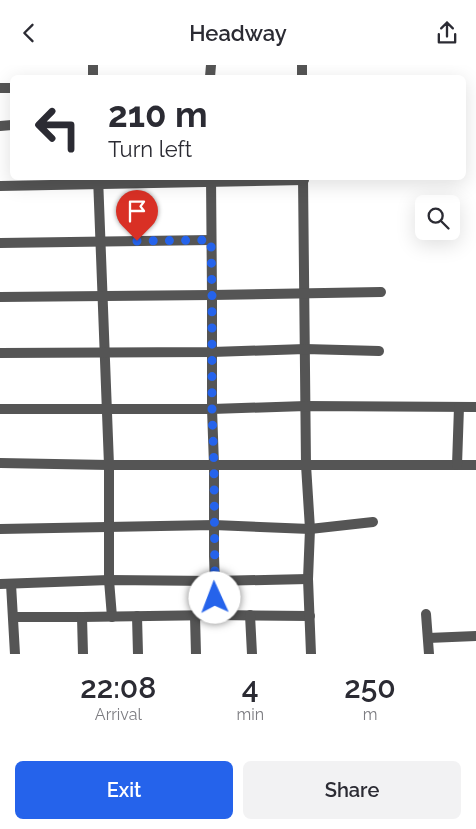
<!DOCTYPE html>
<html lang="en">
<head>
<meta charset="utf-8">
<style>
  body { margin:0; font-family:Raleway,sans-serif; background:#f2f2f3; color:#2b2b33; height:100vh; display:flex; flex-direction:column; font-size:19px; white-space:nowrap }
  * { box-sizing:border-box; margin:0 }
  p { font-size:16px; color:#7c7c81 }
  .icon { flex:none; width:28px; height:28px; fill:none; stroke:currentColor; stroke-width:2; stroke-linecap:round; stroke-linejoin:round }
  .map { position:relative; height:589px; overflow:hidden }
  .drawer { display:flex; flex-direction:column; background:#fff; flex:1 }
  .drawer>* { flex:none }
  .banner { position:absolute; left:10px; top:10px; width:456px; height:105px; border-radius:8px; box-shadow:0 5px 20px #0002; background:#fff; color:#2b2b33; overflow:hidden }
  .fabs { position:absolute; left:415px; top:130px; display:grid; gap:10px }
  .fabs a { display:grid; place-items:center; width:45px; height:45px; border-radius:8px; background:#fff; box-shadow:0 5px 20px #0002; font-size:25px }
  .pin { position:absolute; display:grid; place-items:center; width:42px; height:42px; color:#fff; margin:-51px -21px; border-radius:50% 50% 50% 0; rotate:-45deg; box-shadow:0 0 5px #0007 }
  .pin .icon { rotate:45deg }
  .me { position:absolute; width:55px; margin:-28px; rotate:358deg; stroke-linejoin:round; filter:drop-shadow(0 0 4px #0008) }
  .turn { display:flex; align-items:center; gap:18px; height:105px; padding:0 15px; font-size:22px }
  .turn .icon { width:65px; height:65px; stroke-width:2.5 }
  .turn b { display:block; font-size:35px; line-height:42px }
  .eta { display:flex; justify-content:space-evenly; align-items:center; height:85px; text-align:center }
  .eta b { font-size:30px; font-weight:600; line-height:35px }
  .cta { display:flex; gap:10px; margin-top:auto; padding:10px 15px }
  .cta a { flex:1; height:58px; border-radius:8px; background:#2563eb; color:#fff; font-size:20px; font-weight:600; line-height:58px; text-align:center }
  .cta a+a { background:#f2f2f3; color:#2b2b33 }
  header { display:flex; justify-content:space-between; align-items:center; height:65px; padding:0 15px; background:#fff; font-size:22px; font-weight:600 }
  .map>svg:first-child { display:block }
</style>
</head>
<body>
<header><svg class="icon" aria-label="back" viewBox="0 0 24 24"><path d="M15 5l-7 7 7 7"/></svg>Headway<svg class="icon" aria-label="share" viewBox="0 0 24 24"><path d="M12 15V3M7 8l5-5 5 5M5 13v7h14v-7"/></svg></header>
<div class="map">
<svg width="476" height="589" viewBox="0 0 476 589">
  <rect width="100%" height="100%" fill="#fff"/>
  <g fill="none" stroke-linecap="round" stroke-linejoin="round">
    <!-- minor -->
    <g stroke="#555" stroke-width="10">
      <path d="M 93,0 L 93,12"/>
      <path d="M 302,0 L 302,12"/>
      <path d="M 210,12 L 211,0"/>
      <path d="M 0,23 L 12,23"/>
      <path d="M 0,61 L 12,60"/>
      <path d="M 98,112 L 109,400 L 109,515 L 112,552"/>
      <path d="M 211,112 L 212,230 L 212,344 L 214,400 L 214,491 L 216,550 L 310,551"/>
      <path d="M 303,112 L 306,400 L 310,464 L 308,514 L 311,589"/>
      <path d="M 0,121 L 304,115"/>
      <path d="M 0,178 L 211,175"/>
      <path d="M 0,232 L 212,230 L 381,227"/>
      <path d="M 0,288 L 212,287 L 305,284 L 379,286"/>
      <path d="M 0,344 L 212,344 L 306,341 L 476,342"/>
      <path d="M 0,398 L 109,400 L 476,400"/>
      <path d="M 457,400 L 459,342"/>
      <path d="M 0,464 L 214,460 L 310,464 L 373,457"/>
      <path d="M 0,519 L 109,515 L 214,516 L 308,514"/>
      <path d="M 11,519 L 15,589"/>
      <path d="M 426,549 L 429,589"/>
      <path d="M 250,550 L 252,589"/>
      <path d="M 137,551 L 138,589"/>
      <path d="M 195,551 L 196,589"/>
      <path d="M 13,552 L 82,552 L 216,550"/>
      <path d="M 82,552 L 83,589"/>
      <path d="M 428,573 L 476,571"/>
    </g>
  </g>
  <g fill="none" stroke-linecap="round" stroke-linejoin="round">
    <!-- route -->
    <path stroke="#2563eb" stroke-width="9" stroke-dasharray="0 16.2" d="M 137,176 L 211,175 L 212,230 L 212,344 L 214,400 L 215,533"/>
  </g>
</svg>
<div class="fabs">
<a><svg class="icon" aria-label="search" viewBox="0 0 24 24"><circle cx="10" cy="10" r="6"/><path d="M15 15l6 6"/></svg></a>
</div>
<div class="pin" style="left:137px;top:176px;background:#d93025"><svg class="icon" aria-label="arrive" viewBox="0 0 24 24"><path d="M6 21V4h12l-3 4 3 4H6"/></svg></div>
<svg class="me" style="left:215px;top:533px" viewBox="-20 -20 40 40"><circle r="19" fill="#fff"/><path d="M0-13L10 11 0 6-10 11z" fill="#2563eb"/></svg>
<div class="banner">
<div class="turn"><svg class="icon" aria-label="left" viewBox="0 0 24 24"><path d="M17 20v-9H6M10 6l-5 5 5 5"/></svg><div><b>210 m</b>Turn left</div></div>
</div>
</div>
<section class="drawer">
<div class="eta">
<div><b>22:08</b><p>Arrival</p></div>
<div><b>4</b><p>min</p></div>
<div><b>250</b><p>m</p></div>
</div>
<div class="cta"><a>Exit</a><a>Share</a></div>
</section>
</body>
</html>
